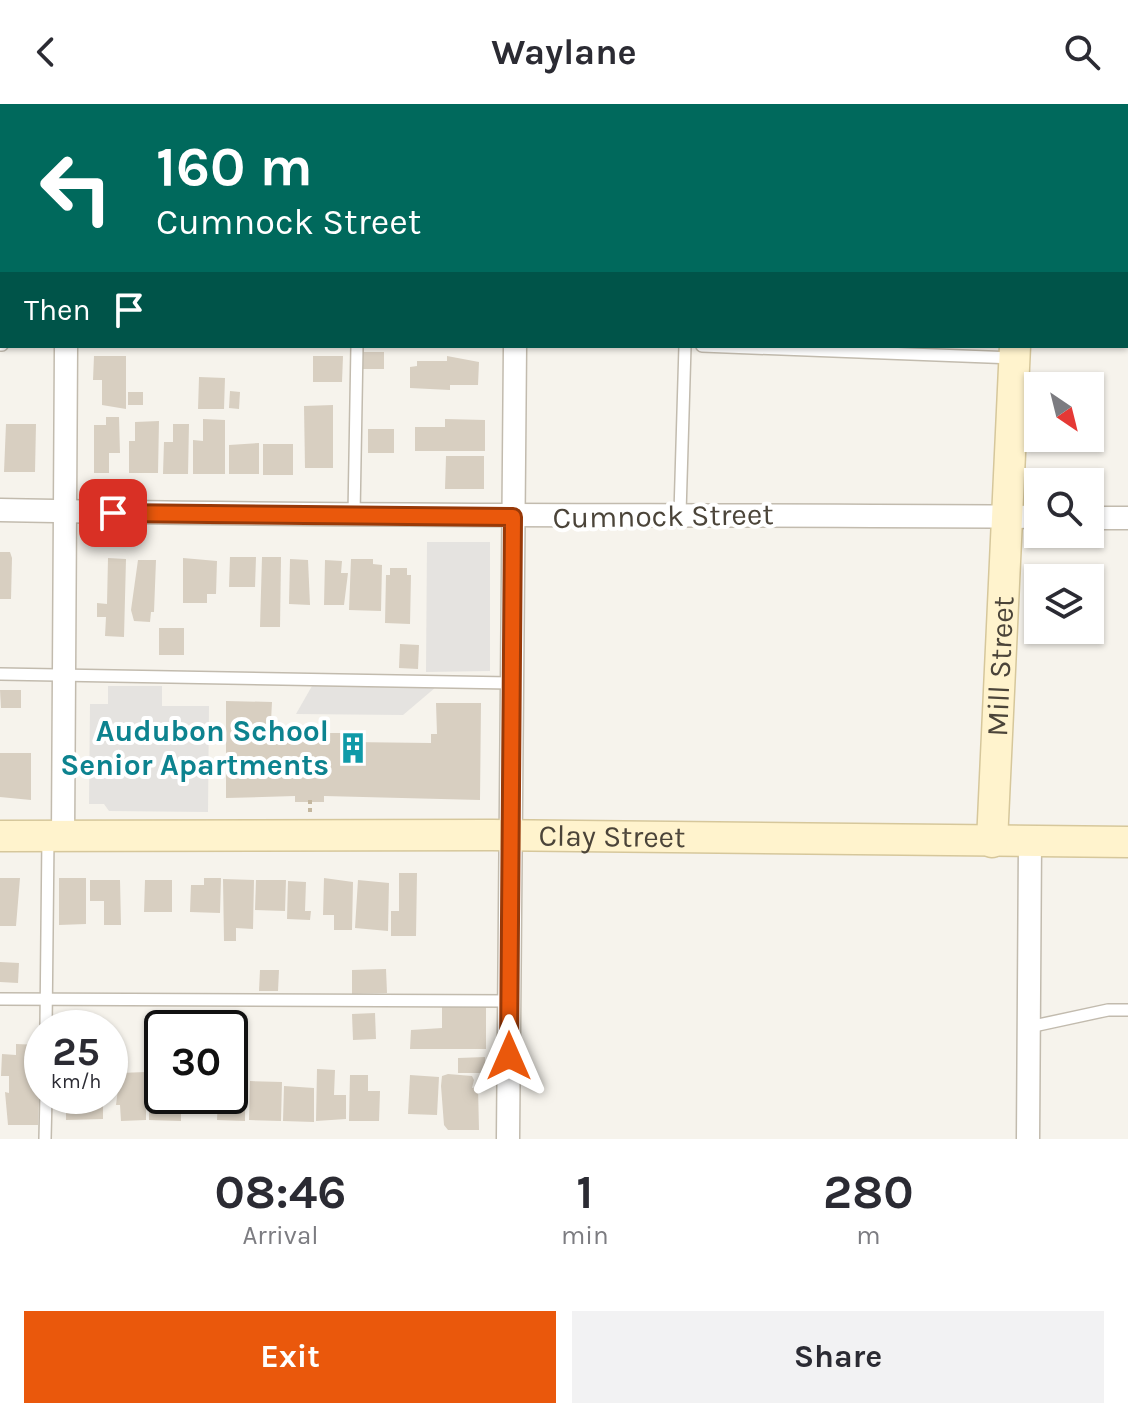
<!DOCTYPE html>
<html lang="en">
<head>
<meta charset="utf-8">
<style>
  body { margin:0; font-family:Karla,sans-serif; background:#f2f2f3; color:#2b2b33; height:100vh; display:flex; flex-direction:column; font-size:30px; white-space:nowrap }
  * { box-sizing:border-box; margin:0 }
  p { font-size:26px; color:#7c7c81 }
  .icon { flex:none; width:44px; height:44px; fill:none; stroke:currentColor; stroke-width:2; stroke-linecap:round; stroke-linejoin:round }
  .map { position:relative; height:1035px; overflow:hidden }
  .drawer { display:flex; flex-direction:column; background:#fff; flex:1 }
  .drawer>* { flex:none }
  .banner { position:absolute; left:0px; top:0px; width:1128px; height:244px; box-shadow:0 2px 6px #0004; background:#00695c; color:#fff; overflow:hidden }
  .needle { width:52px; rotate:145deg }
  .tools { position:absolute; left:1024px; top:268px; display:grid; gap:16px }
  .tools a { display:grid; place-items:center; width:80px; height:80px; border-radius:0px; background:#fff; box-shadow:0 2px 6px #0004; font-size:40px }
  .speed { position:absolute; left:24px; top:906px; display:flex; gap:16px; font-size:40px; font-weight:700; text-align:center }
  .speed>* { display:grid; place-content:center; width:104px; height:104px; border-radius:50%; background:#fff; box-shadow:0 2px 6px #0004; line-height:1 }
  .speed small { font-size:20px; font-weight:400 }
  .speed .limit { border:4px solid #111; border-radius:12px; background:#fff; color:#111 }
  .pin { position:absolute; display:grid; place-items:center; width:68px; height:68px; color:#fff; margin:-34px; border-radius:16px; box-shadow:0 4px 12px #0006 }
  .me { position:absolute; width:88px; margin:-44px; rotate:0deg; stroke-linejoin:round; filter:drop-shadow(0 0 6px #0008) }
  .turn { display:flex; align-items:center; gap:28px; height:168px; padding:0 24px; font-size:36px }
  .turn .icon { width:104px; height:104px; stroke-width:2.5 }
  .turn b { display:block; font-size:56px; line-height:68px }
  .then { display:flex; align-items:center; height:76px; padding:0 24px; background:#0003; gap:16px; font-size:30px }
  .eta { display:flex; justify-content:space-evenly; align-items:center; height:136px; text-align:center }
  .eta b { font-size:48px; font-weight:700; line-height:56px }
  .button { display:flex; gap:16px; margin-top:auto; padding:16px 24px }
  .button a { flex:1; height:92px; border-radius:0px; background:#ea580c; color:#fff; font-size:32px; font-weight:700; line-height:92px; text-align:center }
  .button a+a { background:#f2f2f3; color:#2b2b33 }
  header { display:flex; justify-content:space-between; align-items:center; height:104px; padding:0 24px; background:#fff; font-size:36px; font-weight:700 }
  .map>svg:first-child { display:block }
</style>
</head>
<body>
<header><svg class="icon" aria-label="back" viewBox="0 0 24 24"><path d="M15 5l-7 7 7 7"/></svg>Waylane<svg class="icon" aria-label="search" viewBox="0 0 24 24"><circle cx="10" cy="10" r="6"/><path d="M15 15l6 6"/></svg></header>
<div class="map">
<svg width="1128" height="1035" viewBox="0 0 1128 1035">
  <rect width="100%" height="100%" fill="#f6f3ec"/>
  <!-- parking -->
  <g fill="#e5e3e0">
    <path d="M 427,438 L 490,438 L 490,567 L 426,568 Z"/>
    <path d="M 108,582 L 162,582 L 162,602 L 209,602 L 208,708 L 109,707 L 104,700 L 89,700 L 90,600 L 108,600 Z"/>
    <path d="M 312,582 L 436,583 L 403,611 L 296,610 Z"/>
  </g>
  <!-- building -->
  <g fill="#d8cfc1">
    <rect x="363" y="248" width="21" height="17"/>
    <path d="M 94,252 L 126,252 L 126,305 L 102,301 L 102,276 L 93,276 Z"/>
    <path d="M 313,252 L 343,252 L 342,278 L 313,278 Z"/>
    <path d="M 447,252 L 479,258 L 478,281 L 450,281 L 450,286 L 410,284 L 410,263 L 417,262 L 417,257 L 447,257 Z"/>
    <path d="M 199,273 L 225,274 L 224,305 L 198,305 Z"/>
    <path d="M 230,287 L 240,288 L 239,305 L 229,304 Z"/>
    <rect x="128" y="288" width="15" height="13"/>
    <path d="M 333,301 L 333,364 L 305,364 L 304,302 Z"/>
    <path d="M 106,313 L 119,313 L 120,349 L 109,349 L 109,369 L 94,369 L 94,321 L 106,321 Z"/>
    <path d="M 203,315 L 225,316 L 225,370 L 193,370 L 193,336 L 203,337 Z"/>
    <path d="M 445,315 L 485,316 L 485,347 L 415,347 L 415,323 L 445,323 Z"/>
    <path d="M 159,317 L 158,369 L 129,369 L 129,337 L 135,337 L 135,318 Z"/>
    <path d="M 6,320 L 36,320 L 35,368 L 4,368 Z"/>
    <path d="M 173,320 L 189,320 L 188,370 L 163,370 L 164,338 L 173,338 Z"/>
    <rect x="368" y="325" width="26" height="24"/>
    <path d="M 259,339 L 259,370 L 229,370 L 229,341 Z"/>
    <rect x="263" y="340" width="30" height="31"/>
    <path d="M 446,352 L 484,352 L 484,385 L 445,385 Z"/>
    <path d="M 0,448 L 10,448 L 12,454 L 11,495 L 0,495 Z"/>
    <path d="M 230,453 L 256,453 L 255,483 L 229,483 Z"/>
    <path d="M 262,453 L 281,453 L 280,523 L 260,523 Z"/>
    <path d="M 108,454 L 126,455 L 124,533 L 105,532 L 106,513 L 97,513 L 97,499 L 107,500 Z"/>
    <path d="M 183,454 L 217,457 L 216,490 L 207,490 L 207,499 L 183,499 Z"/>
    <path d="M 290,455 L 308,456 L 310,501 L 289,500 Z"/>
    <path d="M 351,455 L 373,455 L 373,460 L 382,461 L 381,507 L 349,506 Z"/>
    <path d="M 138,456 L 156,456 L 154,508 L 151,508 L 150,518 L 134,517 L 131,506 Z"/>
    <path d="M 325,456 L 342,457 L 341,469 L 348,469 L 344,501 L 324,501 Z"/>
    <path d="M 390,464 L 407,464 L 407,471 L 411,471 L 410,520 L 385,519 L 386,471 L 390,471 Z"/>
    <rect x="159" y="524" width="25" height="27"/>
    <path d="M 400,540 L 419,541 L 418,565 L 399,564 Z"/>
    <path d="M 0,586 L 21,586 L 21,604 L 1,604 Z"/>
    <path d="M 226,597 L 272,598 L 270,636 L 315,637 L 316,629 L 350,629 L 349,638 L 431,639 L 431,630 L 437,630 L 436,599 L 481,599 L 480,696 L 324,692 L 324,698 L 295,698 L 295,692 L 226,694 Z"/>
    <path d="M 0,649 L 31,649 L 31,696 L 0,693 Z"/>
    <path d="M 399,769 L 417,769 L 416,832 L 391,832 L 391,807 L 399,807 Z"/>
    <path d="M 0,774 L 20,774 L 16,822 L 0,822 Z"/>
    <path d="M 59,774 L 86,774 L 86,820 L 59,821 Z"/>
    <path d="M 204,774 L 221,774 L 220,809 L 190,808 L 191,781 L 204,781 Z"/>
    <path d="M 324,774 L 353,778 L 352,826 L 334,826 L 334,811 L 323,811 Z"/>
    <path d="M 223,775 L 254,776 L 253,825 L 236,824 L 236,837 L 224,837 Z"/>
    <path d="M 90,776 L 120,776 L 121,821 L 104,821 L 104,797 L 90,797 Z"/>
    <path d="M 145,776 L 172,776 L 172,808 L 144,808 Z"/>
    <path d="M 256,776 L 286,776 L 285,807 L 255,806 Z"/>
    <path d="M 358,776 L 389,779 L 388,827 L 355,824 Z"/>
    <path d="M 288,777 L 306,778 L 305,807 L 311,807 L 310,816 L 287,815 Z"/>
    <path d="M 0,858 L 19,859 L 18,879 L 0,878 Z"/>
    <path d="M 386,865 L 387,889 L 352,890 L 352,866 Z"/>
    <path d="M 260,866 L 279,866 L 278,887 L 259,887 Z"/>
    <path d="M 442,902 L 486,902 L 486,945 L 410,945 L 411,926 L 442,924 Z"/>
    <path d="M 220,906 L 232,906 L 231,924 L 220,924 Z"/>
    <path d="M 375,909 L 376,935 L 353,936 L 352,910 Z"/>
    <path d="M 16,940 L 41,941 L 38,1021 L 8,1021 L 5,988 L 9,989 L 9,972 L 1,972 L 2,950 L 16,951 Z"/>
    <path d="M 485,953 L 485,969 L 458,969 L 458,954 Z"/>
    <path d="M 317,965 L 335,966 L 334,991 L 346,991 L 346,1015 L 316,1017 Z"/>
    <path d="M 146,968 L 146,1016 L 121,1017 L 120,1001 L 116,1001 L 120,969 Z"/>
    <path d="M 230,970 L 245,970 L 245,1017 L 217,1016 L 218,992 L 230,992 Z"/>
    <path d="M 448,970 L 472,972 L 474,976 L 472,984 L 478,983 L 479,1026 L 448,1026 L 444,1021 L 441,982 L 442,972 Z"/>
    <path d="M 350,971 L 368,971 L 368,987 L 380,987 L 379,1017 L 349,1017 Z"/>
    <path d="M 410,971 L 439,973 L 437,1011 L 408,1010 Z"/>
    <path d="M 156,975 L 162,975 L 162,992 L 181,992 L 181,1017 L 149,1016 L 149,982 L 155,982 Z"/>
    <path d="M 250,977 L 282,978 L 281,1017 L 249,1016 Z"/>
    <path d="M 284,982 L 314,984 L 314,1018 L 283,1017 Z"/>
    <path d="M 66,992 L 103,992 L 103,1015 L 66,1016 Z"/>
  </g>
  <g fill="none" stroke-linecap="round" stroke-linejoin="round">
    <defs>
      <g id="lane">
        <path d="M 361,0 L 361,2"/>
        <path d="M 0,241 L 2,241"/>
        <path d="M 702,242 L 1014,254"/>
        <path d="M 680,409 L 685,242"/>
        <path d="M 354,411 L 357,242"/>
        <path d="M 0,570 L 511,579"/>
        <path d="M 0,895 L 509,897"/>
        <path d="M 1029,923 L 1108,906 L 1128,906"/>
        <path d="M 46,924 L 48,733"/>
        <path d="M 45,1035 L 46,992"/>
      </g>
      <g id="street">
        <path d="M 70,0 L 70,2"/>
        <path d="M 519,2 L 519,0"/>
        <path d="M 0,83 L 2,83"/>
        <path d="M 1126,149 L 1128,149"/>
        <path d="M 0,406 C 346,413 692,410 1038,413"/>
        <path d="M 1090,414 L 1128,414"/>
        <path d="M 63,733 L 66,242"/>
        <path d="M 508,1035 L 515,242"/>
        <path d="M 1028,1035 L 1030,738"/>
      </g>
      <g id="secondary">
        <path d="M 1023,2 L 1023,0"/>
        <path id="s1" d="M 0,732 L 492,731 L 1128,738"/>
        <path id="s2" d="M 992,738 L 1015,242"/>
      </g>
    </defs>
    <!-- lane casing -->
    <use href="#lane" stroke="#c2bbae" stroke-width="14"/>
    <!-- street casing -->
    <use href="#street" stroke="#c2bbae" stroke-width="25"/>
    <!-- secondary casing -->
    <use href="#secondary" stroke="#d6c79b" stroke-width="33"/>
    <!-- path -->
    <path stroke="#c4b79f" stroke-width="4" stroke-dasharray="4 4" stroke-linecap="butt" d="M 310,708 L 310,695"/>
    <!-- lane -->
    <use href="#lane" stroke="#fff" stroke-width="11"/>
    <!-- street -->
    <use href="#street" stroke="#fff" stroke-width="22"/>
    <!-- secondary -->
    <use href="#secondary" stroke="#fff3cd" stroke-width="30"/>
  </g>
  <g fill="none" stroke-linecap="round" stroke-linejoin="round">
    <defs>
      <path id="route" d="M 113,409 L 513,413 L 509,952"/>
    </defs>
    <!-- route casing -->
    <use href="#route" stroke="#983908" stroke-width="20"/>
    <!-- route -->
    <use href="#route" stroke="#ea580c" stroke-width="14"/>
  </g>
  <!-- icons -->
  <defs>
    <symbol id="building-bare" viewBox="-9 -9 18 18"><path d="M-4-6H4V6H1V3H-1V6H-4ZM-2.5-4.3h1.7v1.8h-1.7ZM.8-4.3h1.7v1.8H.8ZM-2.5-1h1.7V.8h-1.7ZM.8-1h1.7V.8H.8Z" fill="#0f9aa8" stroke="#fff" stroke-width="2.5" paint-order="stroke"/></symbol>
  </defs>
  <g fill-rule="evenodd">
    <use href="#building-bare" x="331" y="622" width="44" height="44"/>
  </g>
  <g text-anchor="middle" stroke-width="8" stroke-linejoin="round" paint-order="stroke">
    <!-- street labels -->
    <g font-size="30" fill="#4b4439" stroke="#fff">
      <text transform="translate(663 412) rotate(-1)" y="10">Cumnock Street</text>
      <text dy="10" stroke="none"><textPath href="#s2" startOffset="176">Mill Street</textPath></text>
      <text dy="10" stroke="none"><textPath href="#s1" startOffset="612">Clay Street</textPath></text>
    </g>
    <!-- culture labels -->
    <g font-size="30" font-weight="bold" fill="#0d838f" stroke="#fff" text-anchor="end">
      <text x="329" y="637">Audubon School<tspan x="329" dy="34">Senior Apartments</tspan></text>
    </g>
  </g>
</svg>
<div class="tools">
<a><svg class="needle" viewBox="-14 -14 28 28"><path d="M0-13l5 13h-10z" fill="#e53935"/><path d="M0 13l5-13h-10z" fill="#7c7c81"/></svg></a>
<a><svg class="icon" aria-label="search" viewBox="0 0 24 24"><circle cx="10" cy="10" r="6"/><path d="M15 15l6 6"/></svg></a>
<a><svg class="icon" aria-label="layers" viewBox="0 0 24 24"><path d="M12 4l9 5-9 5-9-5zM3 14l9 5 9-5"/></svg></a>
</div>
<div class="speed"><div>25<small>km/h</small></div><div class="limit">30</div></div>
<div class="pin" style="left:113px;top:409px;background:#d93025"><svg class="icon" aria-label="arrive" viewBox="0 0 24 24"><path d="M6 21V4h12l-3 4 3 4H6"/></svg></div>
<svg class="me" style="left:509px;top:952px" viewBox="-20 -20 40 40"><path d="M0-17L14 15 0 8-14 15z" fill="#ea580c" stroke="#fff" stroke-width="4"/></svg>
<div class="banner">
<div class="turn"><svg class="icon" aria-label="left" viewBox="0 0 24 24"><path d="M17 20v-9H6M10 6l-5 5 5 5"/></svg><div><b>160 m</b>Cumnock Street</div></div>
<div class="then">Then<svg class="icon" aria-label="arrive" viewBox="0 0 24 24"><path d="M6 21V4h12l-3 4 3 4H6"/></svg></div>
</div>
</div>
<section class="drawer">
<div class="eta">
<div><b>08:46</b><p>Arrival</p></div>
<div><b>1</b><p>min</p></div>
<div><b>280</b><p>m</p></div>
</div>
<div class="button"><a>Exit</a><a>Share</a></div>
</section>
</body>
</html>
